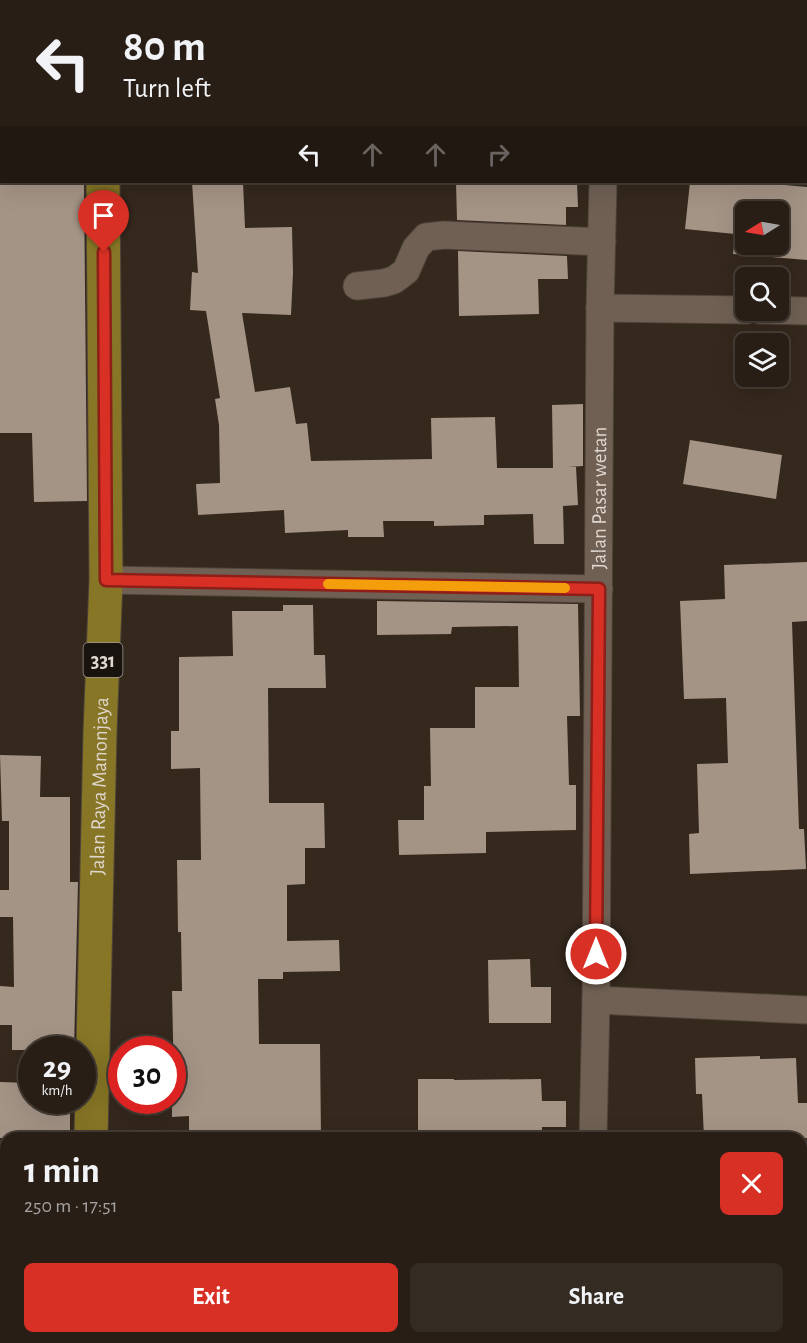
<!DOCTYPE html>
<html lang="en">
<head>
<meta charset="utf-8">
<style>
  body { margin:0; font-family:"Alegreya Sans",sans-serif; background:#342b23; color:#f1f3f6; height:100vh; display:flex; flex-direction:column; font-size:22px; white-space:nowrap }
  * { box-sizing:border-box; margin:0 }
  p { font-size:20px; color:#a5a2a1 }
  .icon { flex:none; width:33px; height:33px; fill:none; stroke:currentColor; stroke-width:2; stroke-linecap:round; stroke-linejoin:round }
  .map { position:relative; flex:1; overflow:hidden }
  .drawer { position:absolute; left:0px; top:1132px; width:807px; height:212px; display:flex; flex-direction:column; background:#281e16; border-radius:18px 18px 0 0; box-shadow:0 6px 24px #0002,0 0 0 2px #443c35 }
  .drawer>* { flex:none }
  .banner { position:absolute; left:0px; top:0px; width:807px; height:183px; box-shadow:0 6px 24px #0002,0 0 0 2px #443c35; background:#281e16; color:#f1f3f6; overflow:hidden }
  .needle { width:39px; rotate:259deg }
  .fabs { position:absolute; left:735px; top:201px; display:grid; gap:12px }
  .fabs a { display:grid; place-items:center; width:54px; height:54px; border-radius:9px; background:#281e16; box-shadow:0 6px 24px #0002,0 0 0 2px #443c35; font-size:30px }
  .speed { position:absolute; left:18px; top:1036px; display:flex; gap:12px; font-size:30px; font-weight:700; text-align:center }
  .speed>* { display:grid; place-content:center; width:78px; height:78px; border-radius:50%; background:#281e16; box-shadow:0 6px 24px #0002,0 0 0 2px #443c35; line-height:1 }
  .speed small { font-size:15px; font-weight:400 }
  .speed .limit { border:9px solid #d22; background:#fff; color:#111 }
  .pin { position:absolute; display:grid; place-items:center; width:51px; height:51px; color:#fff; margin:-62px -26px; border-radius:50% 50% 50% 0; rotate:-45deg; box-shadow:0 0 6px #0007 }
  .pin .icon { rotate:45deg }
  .me { position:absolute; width:66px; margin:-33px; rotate:0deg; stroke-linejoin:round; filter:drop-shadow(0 0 4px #0008) }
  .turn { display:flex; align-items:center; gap:21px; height:126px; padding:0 24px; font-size:27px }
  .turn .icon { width:78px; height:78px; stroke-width:2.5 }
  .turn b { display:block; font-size:42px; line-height:51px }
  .lanes { display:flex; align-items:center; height:57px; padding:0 24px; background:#0003; justify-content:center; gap:30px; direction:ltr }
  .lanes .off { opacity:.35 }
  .round { display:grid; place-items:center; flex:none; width:63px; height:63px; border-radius:9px; background:#342b23 }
  .head { display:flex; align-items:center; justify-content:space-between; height:102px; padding:0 24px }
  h1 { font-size:36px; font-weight:600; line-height:45px }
  .cta { display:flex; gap:12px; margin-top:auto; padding:12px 24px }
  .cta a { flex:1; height:69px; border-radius:9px; background:#d93025; color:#fff; font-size:24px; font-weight:600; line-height:69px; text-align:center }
  .cta a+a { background:#342b23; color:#f1f3f6 }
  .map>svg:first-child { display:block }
</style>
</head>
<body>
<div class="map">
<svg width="807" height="1343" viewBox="0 0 807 1343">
  <rect width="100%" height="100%" fill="#35281d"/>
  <!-- building -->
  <g fill="#a49486" fill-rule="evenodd">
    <path d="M 0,182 L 84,182 L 87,501 L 34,502 L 32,433 L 0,433 Z"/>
    <path d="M 192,182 L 243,182 L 245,228 L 292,227 L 293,273 L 291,315 L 242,313 L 255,392 L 290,387 L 296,424 L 307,423 L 311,461 L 432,459 L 431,418 L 495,417 L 497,468 L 553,468 L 552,405 L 583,404 L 583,466 L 568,467 L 576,467 L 578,505 L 563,506 L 564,544 L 534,544 L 533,514 L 484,515 L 484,525 L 434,526 L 434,521 L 383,521 L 384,537 L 348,537 L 348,530 L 285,533 L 284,510 L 198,515 L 196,484 L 220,483 L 219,425 L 215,399 L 220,398 L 206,311 L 190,310 L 192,272 L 198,273 Z"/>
    <path d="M 456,182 L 577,182 L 578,207 L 566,207 L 566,225 L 457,220 Z"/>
    <path d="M 690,182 L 749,182 L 807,187 L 807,260 L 733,254 L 735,234 L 685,229 ZM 746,212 L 778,212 L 778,244 L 746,244 Z"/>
    <path d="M 458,251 L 567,256 L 568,279 L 538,279 L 539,314 L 459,316 Z"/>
    <path d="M 690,440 L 782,455 L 776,499 L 683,484 Z"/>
    <path d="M 807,562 L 807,621 L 792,622 L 799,829 L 804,829 L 806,869 L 690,874 L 689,834 L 699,833 L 697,764 L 728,763 L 726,698 L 684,699 L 680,601 L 725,599 L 724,565 Z"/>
    <path d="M 377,601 L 578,604 L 580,716 L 567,716 L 569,785 L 576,785 L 576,830 L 486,832 L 486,853 L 399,855 L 398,820 L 424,820 L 424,786 L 431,786 L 430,728 L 475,728 L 475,687 L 519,687 L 518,626 L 452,627 L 451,634 L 377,635 Z"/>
    <path d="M 283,605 L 313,605 L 314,655 L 325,655 L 326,688 L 268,688 L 269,803 L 324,803 L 325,848 L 305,848 L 305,884 L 287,885 L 287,941 L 339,940 L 340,971 L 283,972 L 283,979 L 258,979 L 259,1044 L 320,1044 L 321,1138 L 189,1138 L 189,1116 L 172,1117 L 172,1085 L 174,1085 L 172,991 L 182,991 L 181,932 L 178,932 L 177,860 L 201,860 L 200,768 L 171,769 L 171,731 L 179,731 L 179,657 L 233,656 L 232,611 L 283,611 Z"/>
    <path d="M 0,755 L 41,756 L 40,797 L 70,797 L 70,882 L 78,882 L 74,1050 L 12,1050 L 12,1025 L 0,1025 L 0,986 L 14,987 L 13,917 L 0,917 L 0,890 L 9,890 L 9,821 L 2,821 Z"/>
    <path d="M 530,959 L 531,987 L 551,987 L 551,1023 L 489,1023 L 488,960 Z"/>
    <path d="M 760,1056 L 760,1059 L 796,1058 L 798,1103 L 807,1103 L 807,1138 L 704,1138 L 702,1094 L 696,1094 L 695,1058 Z"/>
    <path d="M 418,1079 L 454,1079 L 454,1080 L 541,1079 L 542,1101 L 566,1101 L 566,1127 L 542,1127 L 542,1138 L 418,1138 Z"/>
    <path d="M 0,1082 L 32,1083 L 32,1101 L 70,1101 L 70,1138 L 0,1138 Z"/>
  </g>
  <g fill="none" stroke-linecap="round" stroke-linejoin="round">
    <defs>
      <path id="lane" d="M 0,2 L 2,2"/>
      <g id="street">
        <path d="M 605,2 L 605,0"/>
        <path d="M 357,286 L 384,283 L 394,280 L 406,271 L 416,248 L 426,237 L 444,235 L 602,242"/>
        <path d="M 600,308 L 746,310"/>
        <path d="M 760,310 L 807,311"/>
        <path d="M 106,580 L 599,589"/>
        <path d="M 596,1000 L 807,1010"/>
        <path id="s1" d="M 593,1138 L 596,1000 L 600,308 L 603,182"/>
        <path d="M 0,1186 L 6,1186"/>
        <path d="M 587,1343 L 587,1338"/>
      </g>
      <g id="primary">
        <path d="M 102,2 L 102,0"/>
        <path id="s2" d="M 91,1138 L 100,732 L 106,580 L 103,182"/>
        <path d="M 90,1338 L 90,1343"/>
      </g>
    </defs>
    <!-- lane casing -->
    <use href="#lane" stroke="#4f443b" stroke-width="16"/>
    <!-- street casing -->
    <use href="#street" stroke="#4f443b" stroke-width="29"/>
    <!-- primary casing -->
    <use href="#primary" stroke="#4f443b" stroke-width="35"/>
    <!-- lane -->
    <use href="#lane" stroke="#6f6053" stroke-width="14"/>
    <!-- street -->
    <use href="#street" stroke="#6f6053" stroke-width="27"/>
    <!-- primary -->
    <use href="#primary" stroke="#877625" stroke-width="33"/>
  </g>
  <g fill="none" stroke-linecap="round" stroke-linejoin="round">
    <defs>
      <path id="route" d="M 104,252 L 106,580 L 599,589 L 596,954"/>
    </defs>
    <!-- route casing -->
    <use href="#route" stroke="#8d1f18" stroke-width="15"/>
    <!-- route -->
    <use href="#route" stroke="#d93025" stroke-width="10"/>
    <!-- slow -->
    <path stroke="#f59e0b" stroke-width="10" d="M 328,584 L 565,588"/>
  </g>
  <g text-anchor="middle" stroke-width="6" stroke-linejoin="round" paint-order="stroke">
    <!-- shield labels -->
    <rect fill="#18130e" stroke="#a39c95" stroke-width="1.5" x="83.5" y="643" width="39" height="34" rx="4.5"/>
    <g font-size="20" font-weight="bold" fill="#dfd6cf">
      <text x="103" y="667">331</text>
    </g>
    <!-- street labels -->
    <g font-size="21" fill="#dfd6cf" stroke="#18130e">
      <text dy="7" stroke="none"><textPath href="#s1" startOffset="640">Jalan Pasar wetan</textPath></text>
      <text dy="7" stroke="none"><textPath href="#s2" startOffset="352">Jalan Raya Manonjaya</textPath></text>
    </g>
  </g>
</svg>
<div class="fabs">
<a><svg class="needle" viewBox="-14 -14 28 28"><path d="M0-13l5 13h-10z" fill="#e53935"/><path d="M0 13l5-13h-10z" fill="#a5a2a1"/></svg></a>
<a><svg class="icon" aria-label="search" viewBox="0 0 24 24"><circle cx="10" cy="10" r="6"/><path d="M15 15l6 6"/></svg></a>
<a><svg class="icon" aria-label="layers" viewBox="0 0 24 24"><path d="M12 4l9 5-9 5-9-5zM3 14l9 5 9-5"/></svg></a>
</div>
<div class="speed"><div>29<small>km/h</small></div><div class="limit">30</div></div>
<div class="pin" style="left:104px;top:252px;background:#d93025"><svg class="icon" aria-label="arrive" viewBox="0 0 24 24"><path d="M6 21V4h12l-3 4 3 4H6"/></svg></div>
<svg class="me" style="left:596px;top:954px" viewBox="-20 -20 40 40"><circle r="17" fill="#d93025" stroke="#fff" stroke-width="3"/><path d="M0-11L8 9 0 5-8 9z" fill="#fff"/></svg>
<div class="banner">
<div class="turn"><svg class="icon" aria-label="left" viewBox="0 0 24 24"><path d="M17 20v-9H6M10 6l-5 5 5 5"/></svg><div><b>80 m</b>Turn left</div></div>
<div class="lanes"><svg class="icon" aria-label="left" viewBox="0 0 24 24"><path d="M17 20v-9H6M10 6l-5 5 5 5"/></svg><svg class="icon off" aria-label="ahead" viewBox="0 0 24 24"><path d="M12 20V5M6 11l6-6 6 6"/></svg><svg class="icon off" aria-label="ahead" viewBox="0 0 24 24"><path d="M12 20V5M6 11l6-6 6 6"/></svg><svg class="icon off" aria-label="right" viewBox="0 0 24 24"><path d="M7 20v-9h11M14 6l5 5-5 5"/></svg></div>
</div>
<section class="drawer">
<div class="head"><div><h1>1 min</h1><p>250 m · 17:51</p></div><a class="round" style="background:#d93025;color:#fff"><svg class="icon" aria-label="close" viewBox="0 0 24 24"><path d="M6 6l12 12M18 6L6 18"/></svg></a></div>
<div class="cta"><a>Exit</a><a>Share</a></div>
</section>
</div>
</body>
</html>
